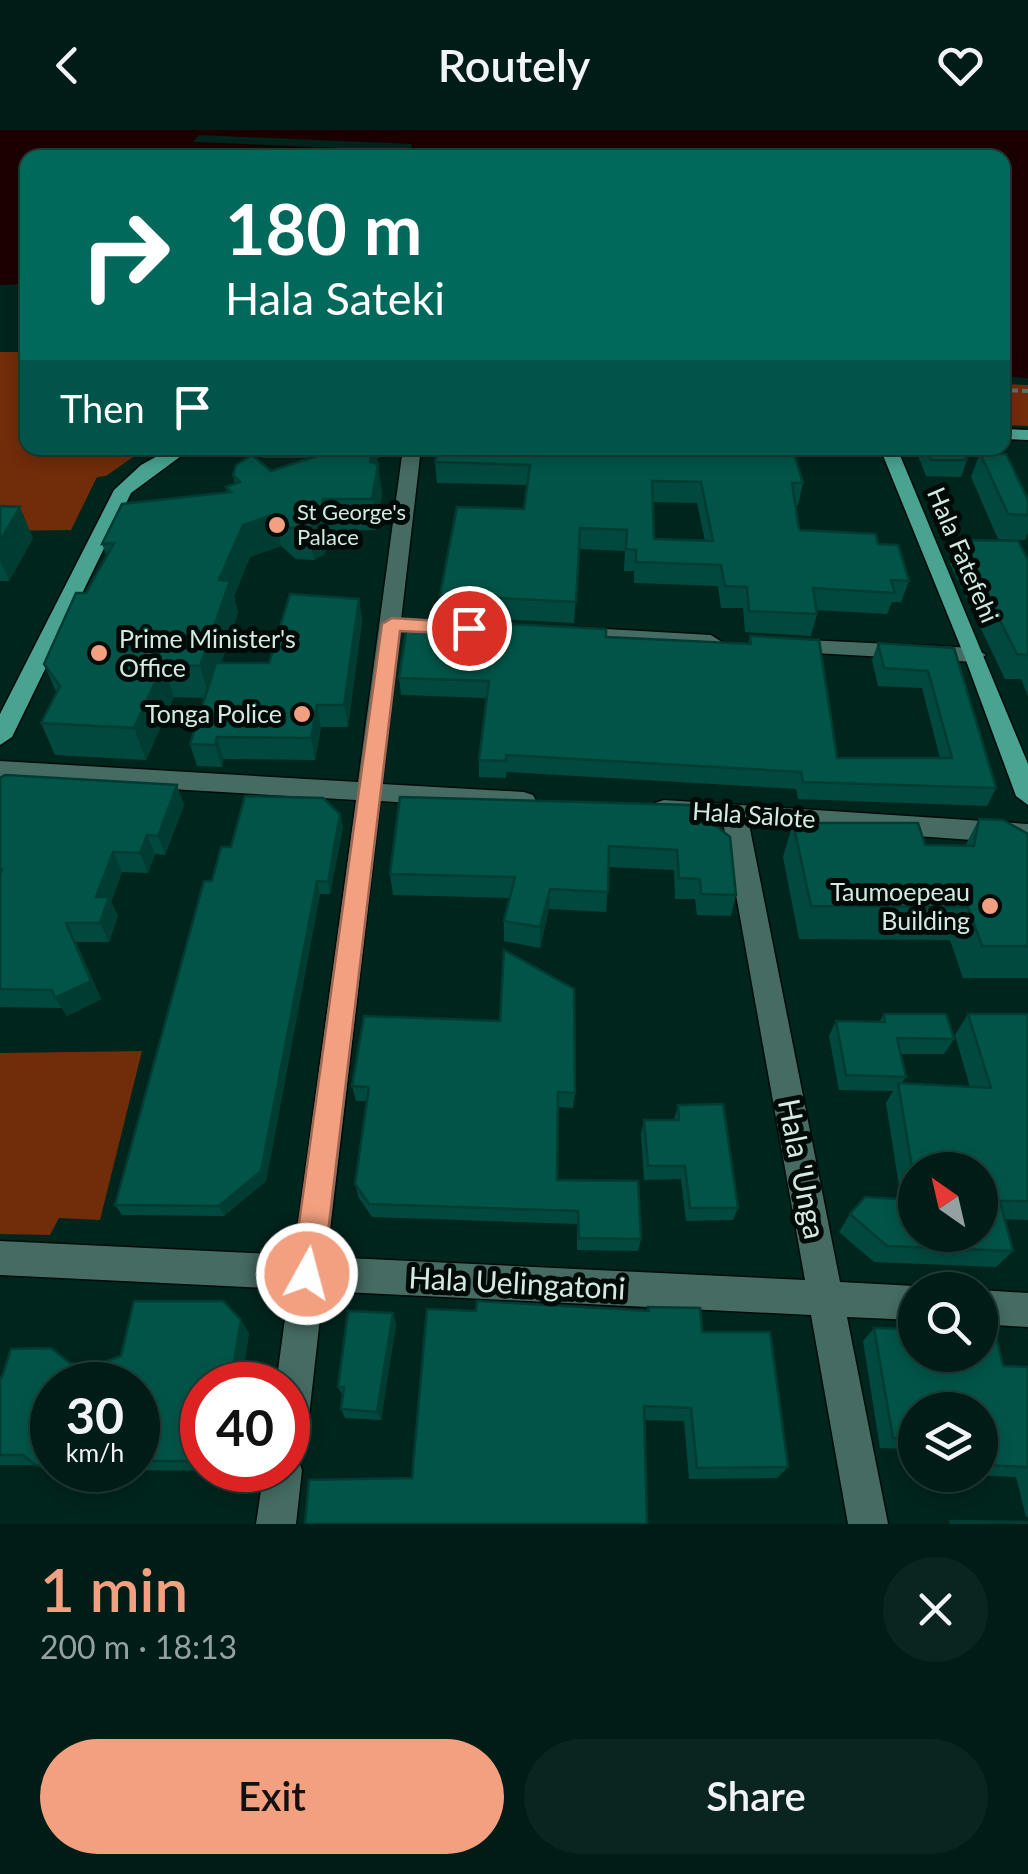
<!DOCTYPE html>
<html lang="en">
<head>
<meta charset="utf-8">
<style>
  body { margin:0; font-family:Lato,sans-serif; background:#0a251f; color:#f1f3f6; height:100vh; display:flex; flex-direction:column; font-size:38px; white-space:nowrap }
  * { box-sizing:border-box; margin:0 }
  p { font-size:32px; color:#95a1a1 }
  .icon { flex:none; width:55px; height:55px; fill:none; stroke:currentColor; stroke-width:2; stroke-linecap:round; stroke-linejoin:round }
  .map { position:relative; height:1394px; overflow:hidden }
  .drawer { display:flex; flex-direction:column; background:#001c16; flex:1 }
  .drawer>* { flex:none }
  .guide { position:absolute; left:20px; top:20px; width:990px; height:305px; border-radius:20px; box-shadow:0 5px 15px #0003,0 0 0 2px #223a35; background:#00695c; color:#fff; overflow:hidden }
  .needle { width:65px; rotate:326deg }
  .buttons { position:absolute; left:898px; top:1022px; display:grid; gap:20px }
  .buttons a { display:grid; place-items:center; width:100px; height:100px; border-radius:50%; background:#001c16; box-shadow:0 5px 15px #0003,0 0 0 2px #223a35; font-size:50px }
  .speed { position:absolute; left:30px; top:1232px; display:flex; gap:20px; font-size:50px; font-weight:700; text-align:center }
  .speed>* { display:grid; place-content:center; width:130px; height:130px; border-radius:50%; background:#001c16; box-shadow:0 5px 15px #0003,0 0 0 2px #223a35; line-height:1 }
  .speed small { font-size:25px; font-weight:400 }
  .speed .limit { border:15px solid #d22; background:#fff; color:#111 }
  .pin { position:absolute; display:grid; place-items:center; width:85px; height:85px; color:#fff; margin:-42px; border:5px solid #fff; border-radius:50%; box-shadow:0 2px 10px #0007 }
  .me { position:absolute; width:110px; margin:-55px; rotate:7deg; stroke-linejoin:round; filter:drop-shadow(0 0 8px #0008) }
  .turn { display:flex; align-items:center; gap:35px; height:210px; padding:0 40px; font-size:45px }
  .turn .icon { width:130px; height:130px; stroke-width:2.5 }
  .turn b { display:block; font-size:70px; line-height:85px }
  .then { display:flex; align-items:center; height:95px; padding:0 40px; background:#0003; gap:20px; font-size:38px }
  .round { display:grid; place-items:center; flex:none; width:105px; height:105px; border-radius:52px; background:#0a251f }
  .head { display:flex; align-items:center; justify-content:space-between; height:170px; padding:0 40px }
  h1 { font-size:60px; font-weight:600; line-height:75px; color:#f2a07f }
  .primary-button { display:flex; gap:20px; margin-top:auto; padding:20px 40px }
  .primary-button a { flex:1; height:115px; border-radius:60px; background:#f2a07f; color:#111; font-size:40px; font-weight:600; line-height:115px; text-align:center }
  .primary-button a+a { background:#0a251f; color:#f1f3f6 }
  header { display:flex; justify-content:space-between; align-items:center; height:130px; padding:0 40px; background:#001c16; font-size:45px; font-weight:600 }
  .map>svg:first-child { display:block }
</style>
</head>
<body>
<header><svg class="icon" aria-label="back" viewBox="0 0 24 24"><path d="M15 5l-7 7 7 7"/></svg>Routely<svg class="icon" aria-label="heart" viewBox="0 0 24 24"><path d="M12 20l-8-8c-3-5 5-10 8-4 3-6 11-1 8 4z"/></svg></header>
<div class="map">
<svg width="1028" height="1394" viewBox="0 0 1028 1394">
  <rect width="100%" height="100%" fill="#00251d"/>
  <!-- green -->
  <g fill="#712c0a">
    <path d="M 0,222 L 27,222 L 28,318 L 146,318 L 106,346 L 97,347 L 71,400 L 0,401 Z"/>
    <path d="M 1002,254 L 1028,255 L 1028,296 L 1003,295 Z"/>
    <path d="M 142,921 L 100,1090 L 59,1088 L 50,1105 L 0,1104 L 0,923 Z"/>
  </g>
  <!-- water -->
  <path fill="#1c0000" d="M 0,0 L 1028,0 L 1028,248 L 1003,246 L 1002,28 L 28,28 L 27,154 L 0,155 Z"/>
  <!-- pier -->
  <path fill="#00251d" d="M 199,5 L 412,14 L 409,24 L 478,27 L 388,27 L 391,20 L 193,12 Z"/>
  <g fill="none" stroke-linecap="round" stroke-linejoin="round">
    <defs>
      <g id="minor">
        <path d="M 403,318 L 421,318 L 382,654 L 524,662 L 533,665 L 536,671 L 533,677 L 524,680 L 380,671 L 327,1127 L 805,1150 L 723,692 L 664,688 L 655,685 L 652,679 L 655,673 L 664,670 L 1028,694 L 1028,714 L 749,694 L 840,1152 L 915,1156 L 926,1160 L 915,1160 L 915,1190 L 847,1187 L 888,1394 L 848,1394 L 811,1185 L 323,1161 L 307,1304 L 301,1317 L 288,1323 L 288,1255 L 276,1255 L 289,1159 L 0,1145 L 0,1111 L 294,1125 L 356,670 L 0,649 L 0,631 L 358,652 Z"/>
        <path d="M 571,497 L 711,505 L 722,512 L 711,519 L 564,509 L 560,504 Z"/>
        <path d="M 786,509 L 975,518 L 986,525 L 975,532 L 778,521 L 775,516 L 778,511 Z"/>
        <path d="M 979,1160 L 980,1160 L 1028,1163 L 1028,1197 L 980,1194 Z"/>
        <path d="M 288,1323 L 297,1326 L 302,1340 L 296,1394 L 256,1394 L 264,1340 L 288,1340 Z"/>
      </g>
      <g id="major">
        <path d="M 1002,299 L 1028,300 L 1028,310 L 1002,309 Z"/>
        <path d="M 172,318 L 192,318 L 131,363 L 12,607 L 0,615 L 0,584 L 114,360 L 141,335 Z"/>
        <path d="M 880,318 L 897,318 L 1028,634 L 1028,675 L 1016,666 L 964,525 Z"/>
      </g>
    </defs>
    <!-- minor casing -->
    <use href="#minor" stroke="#000b08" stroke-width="3"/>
    <!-- major casing -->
    <use href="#major" stroke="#000b08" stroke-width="3"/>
    <!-- path -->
    <path stroke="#55746d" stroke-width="4" stroke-dasharray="6 4" stroke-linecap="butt" d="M 1002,260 L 1028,261"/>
    <!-- minor -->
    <use href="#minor" fill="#456b62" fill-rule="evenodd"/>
    <!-- major -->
    <use href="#major" fill="#4aa391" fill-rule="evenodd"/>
  </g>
  <!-- wall -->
  <g fill="#01493e" fill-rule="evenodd">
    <path d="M 261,318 L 381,318 L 379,328 L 377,328 L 382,365 L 376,400 L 328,401 L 325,424 L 314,430 L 296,429 L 281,416 L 250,427 L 234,466 L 238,483 L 221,533 L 269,533 L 359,469 L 362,491 L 348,597 L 321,597 L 315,630 L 223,629 L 222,637 L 197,636 L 190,614 L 204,568 L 174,567 L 146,630 L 55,625 L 41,593 L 57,564 L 44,534 L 107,427 L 102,414 L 227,362 L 226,357 L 235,354 L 233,345 L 271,341 L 310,328 L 263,328 Z"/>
    <path d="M 438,318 L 803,353 L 798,375 L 795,375 L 799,400 L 878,414 L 909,451 L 901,472 L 892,472 L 887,484 L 816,480 L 817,484 L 811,506 L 745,502 L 743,478 L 721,478 L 718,456 L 634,453 L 634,441 L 624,441 L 625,421 L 579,419 L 574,493 L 442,486 L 440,465 L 524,379 L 527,355 L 437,353 L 435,332 ZM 653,372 L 697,373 L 705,411 L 654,409 Z"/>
    <path d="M 915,318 L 961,318 L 967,330 L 961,347 L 926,346 Z"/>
    <path d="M 980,323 L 1028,370 L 1028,403 L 1025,410 L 998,409 L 971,347 Z"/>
    <path d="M 0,376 L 33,408 L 9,451 L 0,451 Z"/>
    <path d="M 959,410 L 1028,430 L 1028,566 L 1021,549 L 1005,549 L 950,434 Z"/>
    <path d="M 750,506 L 837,628 L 940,628 L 922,558 L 878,556 L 872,530 L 878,513 L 954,518 L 996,658 L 987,676 L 798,669 L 796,659 L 506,642 L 506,648 L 479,647 L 479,630 L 487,568 L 401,565 L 399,548 L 606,507 L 748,514 Z"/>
    <path d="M 0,648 L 177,655 L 184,675 L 165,725 L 155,724 L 148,743 L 122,742 L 111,772 L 118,786 L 109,812 L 76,812 L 101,869 L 67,886 L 62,878 L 0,877 Z"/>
    <path d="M 400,667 L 730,707 L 736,765 L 731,786 L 697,785 L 695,769 L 675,769 L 674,740 L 609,737 L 606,782 L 549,779 L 540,818 L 504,811 L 504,791 L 510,768 L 393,765 L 390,744 Z"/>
    <path d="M 979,689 L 1028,704 L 1028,848 L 963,848 L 950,810 L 799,809 L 783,727 L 793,693 L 925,715 L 965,716 Z"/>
    <path d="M 343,697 L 330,764 L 320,764 L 266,1051 L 224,1086 L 122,1085 L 115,1075 L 212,751 L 231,717 Z"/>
    <path d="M 884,884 L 954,909 L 944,924 L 901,924 L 906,947 L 902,953 L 970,957 L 955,905 L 968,884 L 1028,884 L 1028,1090 L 1005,1089 L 1013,1121 L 996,1137 L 874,1132 L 839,1102 L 850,1084 L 901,1069 L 886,973 L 893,961 L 839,960 L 829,906 L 836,891 L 879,892 ZM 915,1040 L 980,1105 L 915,1105 Z"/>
    <path d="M 352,956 L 575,963 L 573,978 L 558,977 L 557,1050 L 641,1109 L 638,1121 L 577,1120 L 577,1094 L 372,1087 L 359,1068 L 355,1054 L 367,971 L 356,971 Z"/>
    <path d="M 678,975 L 738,1078 L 733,1090 L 686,1091 L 681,1049 L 644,1050 L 641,1004 L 644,990 L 674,990 Z"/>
    <path d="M 648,1177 L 702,1202 L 788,1337 L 777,1348 L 689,1349 L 684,1291 L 644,1290 L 412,1348 L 476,1181 L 647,1181 Z"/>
    <path d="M 393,1183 L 396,1194 L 381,1290 L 345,1288 L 341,1279 L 343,1266 L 338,1257 Z"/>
    <path d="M 874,1198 L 1003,1236 L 1028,1237 L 1028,1387 L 1026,1387 L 1016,1347 L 972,1345 L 980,1345 L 980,1280 L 915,1280 L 915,1319 L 880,1318 L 863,1211 Z"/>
    <path d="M 249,1203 L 241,1255 L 202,1255 L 202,1340 L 227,1341 L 132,1340 L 138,1340 L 138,1255 L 52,1340 L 63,1340 L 54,1345 L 36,1335 L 0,1335 L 0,1247 L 70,1233 L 93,1236 L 121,1226 Z"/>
  </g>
  <!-- shaded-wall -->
  <g fill="#013c32">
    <path d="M 372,318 L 376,318 L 382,365 L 376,400 L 370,332 Z"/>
    <path d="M 323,369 L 328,401 L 325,424 L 314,430 L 308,398 Z"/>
    <path d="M 20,377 L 33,408 L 9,451 L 0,430 L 0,411 Z"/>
    <path d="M 275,384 L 281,416 L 250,427 L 234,466 L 238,483 L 209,568 L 200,536 L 219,450 L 243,395 Z"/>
    <path d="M 359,469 L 362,491 L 348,597 L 344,575 Z"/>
    <path d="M 163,535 L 174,567 L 146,630 L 134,598 Z"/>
    <path d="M 317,575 L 321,597 L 315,630 L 311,608 Z"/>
    <path d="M 217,607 L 223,629 L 222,637 L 215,615 Z"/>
    <path d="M 177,655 L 184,675 L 165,725 L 158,706 Z"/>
    <path d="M 340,684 L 343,697 L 330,764 L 328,752 Z"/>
    <path d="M 147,705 L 155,724 L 148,743 L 140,723 Z"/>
    <path d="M 113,722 L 122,742 L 111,772 L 118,786 L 109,812 L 100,793 L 96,767 Z"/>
    <path d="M 317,751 L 320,764 L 266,1051 L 224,1086 L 219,1076 Z"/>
    <path d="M 550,759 L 549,779 L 540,818 L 540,797 Z"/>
    <path d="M 66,793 L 76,812 L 101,869 L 67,886 L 55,868 Z"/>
    <path d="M 393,1183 L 396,1194 L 381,1290 L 377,1282 Z"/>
    <path d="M 241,1190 L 249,1203 L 241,1255 L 230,1255 Z"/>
    <path d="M 52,1327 L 52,1340 L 63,1340 L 54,1345 L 37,1336 Z"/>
    <path d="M 75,1340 L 110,1340 L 90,1349 Z"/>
  </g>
  <!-- building -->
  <g fill="#015548" stroke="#013c32" stroke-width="2.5" fill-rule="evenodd">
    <path d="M 341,318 L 372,318 L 370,332 L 378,334 L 372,369 L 323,369 L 320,392 L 308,398 L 290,398 L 275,384 L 243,395 L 219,450 L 230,451 L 200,536 L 163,535 L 134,598 L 41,593 L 60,556 L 44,534 L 76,463 L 86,463 L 114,413 L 102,414 L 122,374 L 231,362 L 226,357 L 240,352 L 233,345 L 236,335 L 252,325 L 271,341 Z"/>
    <path d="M 438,318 L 792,318 L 803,353 L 792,353 L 799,400 L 876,404 L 878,414 L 898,415 L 909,451 L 891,450 L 895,463 L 813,458 L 817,484 L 749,481 L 747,457 L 725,456 L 721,435 L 636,432 L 636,420 L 626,419 L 627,400 L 580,398 L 576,472 L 440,465 L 457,377 L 524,379 L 530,335 L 435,332 ZM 652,351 L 701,352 L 713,411 L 654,409 Z"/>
    <path d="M 926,318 L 961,318 L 967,330 L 931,330 Z"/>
    <path d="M 980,323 L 1006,324 L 1028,370 L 1028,385 L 1008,384 Z"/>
    <path d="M 0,376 L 20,377 L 0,411 Z"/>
    <path d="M 959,410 L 1018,411 L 1028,430 L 1028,525 L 1017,524 Z"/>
    <path d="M 290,464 L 359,469 L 344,575 L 317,575 L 311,608 L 217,607 L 215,615 L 190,614 L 216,533 L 269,533 Z"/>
    <path d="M 408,489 L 606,499 L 606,507 L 751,514 L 750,506 L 819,510 L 837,628 L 952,628 L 928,541 L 884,538 L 878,513 L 954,518 L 996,658 L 803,652 L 801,642 L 506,625 L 506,631 L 479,630 L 489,551 L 399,548 Z"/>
    <path d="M 5,645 L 177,655 L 158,706 L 147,705 L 140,723 L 113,722 L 96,767 L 109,767 L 100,793 L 66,793 L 91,851 L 55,868 L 52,860 L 0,859 L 0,745 L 2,739 L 0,739 L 0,648 Z"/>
    <path d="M 245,666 L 323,668 L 340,684 L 328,752 L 317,751 L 261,1041 L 219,1076 L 115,1075 L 204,751 L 212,751 L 221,717 L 231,717 Z"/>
    <path d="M 400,667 L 690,675 L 730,707 L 736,765 L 701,764 L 700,749 L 679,748 L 677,720 L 609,716 L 608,762 L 550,759 L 540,797 L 504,791 L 515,747 L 390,744 Z"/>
    <path d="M 979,689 L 1003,690 L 1028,704 L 1028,816 L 982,816 L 968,777 L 811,776 L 793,693 L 918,693 L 925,715 L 974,716 Z"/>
    <path d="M 504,820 L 574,859 L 575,963 L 558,962 L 557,1050 L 638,1051 L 641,1109 L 579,1108 L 578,1081 L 369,1074 L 355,1054 L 369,957 L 352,956 L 364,886 L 500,891 Z"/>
    <path d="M 884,884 L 946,884 L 954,909 L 897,908 L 906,947 L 846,945 L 836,891 L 885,892 Z"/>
    <path d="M 968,884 L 1028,884 L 1028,1071 L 1000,1071 L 1013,1121 L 887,1116 L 850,1084 L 865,1067 L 915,1070 L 915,1105 L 980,1105 L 980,1040 L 915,1040 L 915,1056 L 898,953 L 991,958 Z"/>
    <path d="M 723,974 L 738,1078 L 690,1078 L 685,1036 L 648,1036 L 644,990 L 679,990 L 678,975 Z"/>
    <path d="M 134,1171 L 223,1171 L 241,1190 L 230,1255 L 202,1255 L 202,1331 L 138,1331 L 138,1255 L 52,1255 L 52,1327 L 37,1336 L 23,1325 L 0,1325 L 0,1247 L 2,1247 L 11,1219 L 51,1218 L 70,1233 L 93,1236 L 121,1226 Z"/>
    <path d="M 477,1171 L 649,1181 L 648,1177 L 700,1178 L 702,1202 L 770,1202 L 788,1337 L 697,1338 L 691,1278 L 644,1276 L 647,1394 L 305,1394 L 309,1350 L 412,1348 L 427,1179 L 476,1181 Z"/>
    <path d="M 348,1181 L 393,1183 L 377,1282 L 341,1279 L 344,1257 L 338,1257 Z"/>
    <path d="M 874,1198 L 915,1199 L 915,1225 L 980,1225 L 980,1202 L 995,1202 L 1003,1236 L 1028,1237 L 1028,1337 L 980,1335 L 980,1280 L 915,1280 L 915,1308 L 893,1308 Z"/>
    <path d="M 950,1391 L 1028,1392 L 1028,1394 L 951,1394 Z"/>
  </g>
  <!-- route -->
  <path fill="#f2a07f" stroke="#9d6853" stroke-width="2.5" d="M 392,488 L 469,493 L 479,498 L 469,504 L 400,501 L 323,1144 L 318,1155 L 307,1159 L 296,1155 L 292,1144 L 382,494 Z"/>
  <!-- markers -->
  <g fill="#f2a07f" stroke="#000b08" stroke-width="4">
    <circle cx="277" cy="395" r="10"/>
    <circle cx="99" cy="523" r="10"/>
    <circle cx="302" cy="584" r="10"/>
    <circle cx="990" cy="776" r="10"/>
  </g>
  <g text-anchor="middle" stroke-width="10" stroke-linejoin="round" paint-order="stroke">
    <!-- far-poi labels -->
    <g font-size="22" fill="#d4e9e3" stroke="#000b08" text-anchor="start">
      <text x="297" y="390">St George's<tspan x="297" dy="25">Palace</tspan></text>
    </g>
    <!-- street labels -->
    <g font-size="25" fill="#d4e9e3" stroke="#000b08">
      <text transform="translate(963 425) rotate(67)" y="9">Hala Fatefehi</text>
      <text transform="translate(754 685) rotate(4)" y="9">Hala Sālote</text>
    </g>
    <!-- poi labels -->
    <g font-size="25" fill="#d4e9e3" stroke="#000b08" text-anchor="end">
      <text x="119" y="518" text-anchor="start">Prime Minister's<tspan x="119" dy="29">Office</tspan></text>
      <text x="282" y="593">Tonga Police</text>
      <text x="970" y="771">Taumoepeau<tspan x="970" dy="29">Building</tspan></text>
    </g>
    <!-- near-street labels -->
    <g font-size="30" fill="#d4e9e3" stroke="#000b08">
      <text transform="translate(801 1039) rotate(79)" y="10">Hala 'Unga</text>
      <text transform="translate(517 1154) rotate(3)" y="10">Hala Uelingatoni</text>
    </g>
  </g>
</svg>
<div class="buttons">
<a><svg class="needle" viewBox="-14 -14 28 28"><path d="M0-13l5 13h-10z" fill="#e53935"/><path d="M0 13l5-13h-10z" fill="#95a1a1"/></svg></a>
<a><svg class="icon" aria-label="search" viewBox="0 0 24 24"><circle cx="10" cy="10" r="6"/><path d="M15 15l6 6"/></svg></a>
<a><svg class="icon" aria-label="layers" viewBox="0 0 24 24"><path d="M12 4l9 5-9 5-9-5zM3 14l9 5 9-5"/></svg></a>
</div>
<div class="speed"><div>30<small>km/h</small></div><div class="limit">40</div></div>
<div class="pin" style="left:469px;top:498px;background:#d93025"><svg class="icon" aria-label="arrive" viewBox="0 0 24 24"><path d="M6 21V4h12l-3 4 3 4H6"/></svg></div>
<svg class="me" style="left:307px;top:1144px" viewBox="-20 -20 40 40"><circle r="17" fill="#f2a07f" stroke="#fff" stroke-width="3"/><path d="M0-11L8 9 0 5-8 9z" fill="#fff"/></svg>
<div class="guide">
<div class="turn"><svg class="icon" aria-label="right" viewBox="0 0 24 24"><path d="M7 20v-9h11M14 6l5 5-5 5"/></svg><div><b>180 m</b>Hala Sateki</div></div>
<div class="then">Then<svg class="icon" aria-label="arrive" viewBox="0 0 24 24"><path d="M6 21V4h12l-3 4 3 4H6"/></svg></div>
</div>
</div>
<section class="drawer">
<div class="head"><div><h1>1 min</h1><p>200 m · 18:13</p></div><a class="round"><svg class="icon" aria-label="close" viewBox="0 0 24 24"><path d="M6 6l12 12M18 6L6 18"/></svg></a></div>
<div class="primary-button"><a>Exit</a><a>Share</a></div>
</section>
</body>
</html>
